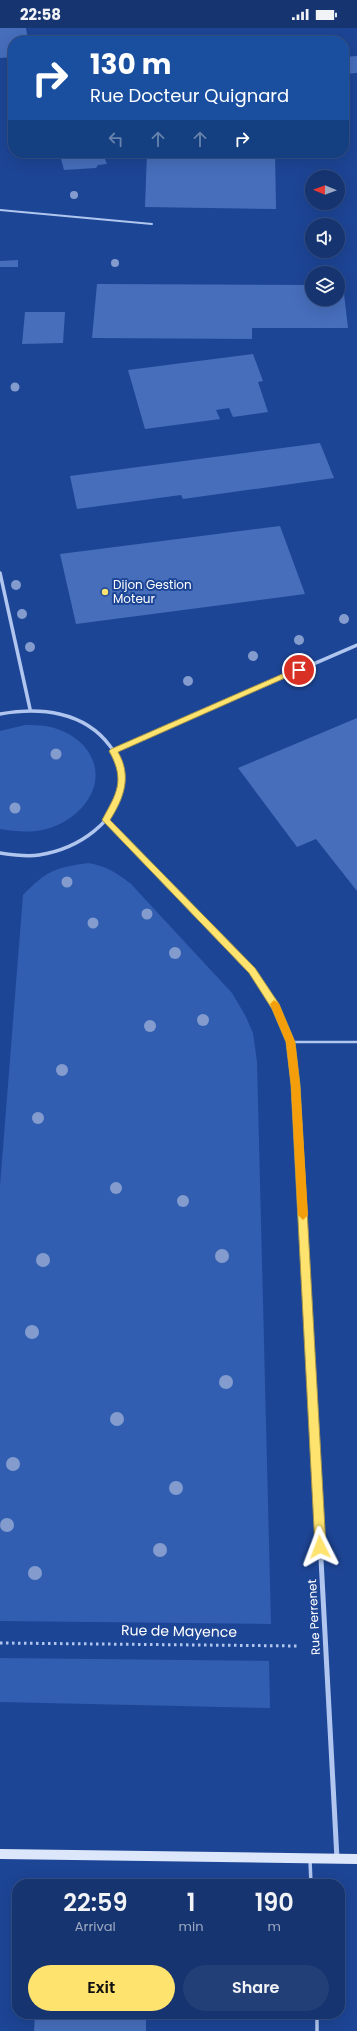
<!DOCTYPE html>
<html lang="en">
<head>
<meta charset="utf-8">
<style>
  body { margin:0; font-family:Poppins,sans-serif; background:#233f78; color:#f1f3f6; height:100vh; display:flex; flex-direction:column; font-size:15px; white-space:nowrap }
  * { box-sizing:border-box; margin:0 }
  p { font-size:13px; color:#9eaac3 }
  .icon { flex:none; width:22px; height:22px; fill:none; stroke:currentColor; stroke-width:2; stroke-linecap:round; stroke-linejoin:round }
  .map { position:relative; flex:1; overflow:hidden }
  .sheet { position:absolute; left:12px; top:1851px; width:333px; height:140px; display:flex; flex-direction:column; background:#163470; border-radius:16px; box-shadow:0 4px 16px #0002,0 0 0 1px #354f83 }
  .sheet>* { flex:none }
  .banner { position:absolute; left:8px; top:8px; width:341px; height:122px; border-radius:16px; box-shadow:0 4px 16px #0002,0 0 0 1px #354f83; background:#1a4fa0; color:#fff; overflow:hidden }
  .needle { width:26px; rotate:271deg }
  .tools { position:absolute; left:305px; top:142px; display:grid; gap:8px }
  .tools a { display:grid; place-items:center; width:40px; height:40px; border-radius:50%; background:#163470; box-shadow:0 4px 16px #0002,0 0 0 1px #354f83; font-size:20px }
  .pin { position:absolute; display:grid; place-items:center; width:34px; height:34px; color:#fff; margin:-17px; border:2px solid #fff; border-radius:50%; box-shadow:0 1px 4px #0007 }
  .me { position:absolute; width:44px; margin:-22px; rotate:357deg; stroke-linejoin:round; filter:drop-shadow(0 0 3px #0008) }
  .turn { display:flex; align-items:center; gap:14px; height:84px; padding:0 16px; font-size:18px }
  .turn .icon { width:52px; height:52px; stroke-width:2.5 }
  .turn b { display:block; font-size:28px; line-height:34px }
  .lanes { display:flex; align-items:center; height:38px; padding:0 16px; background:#0003; justify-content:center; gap:20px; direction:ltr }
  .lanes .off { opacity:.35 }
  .eta { display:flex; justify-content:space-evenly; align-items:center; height:68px; text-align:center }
  .eta b { font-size:24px; font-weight:600; line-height:28px }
  .cta { display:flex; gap:8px; margin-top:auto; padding:8px 16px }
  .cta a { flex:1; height:46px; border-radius:24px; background:#fee36f; color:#111; font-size:16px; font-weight:600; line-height:46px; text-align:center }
  .cta a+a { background:#233f78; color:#f1f3f6 }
  .status { display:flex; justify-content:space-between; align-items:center; height:28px; padding:0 20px; background:#163470; direction:ltr }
  .status svg { height:11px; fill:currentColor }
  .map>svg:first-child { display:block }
</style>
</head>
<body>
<div class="status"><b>22:58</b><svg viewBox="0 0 49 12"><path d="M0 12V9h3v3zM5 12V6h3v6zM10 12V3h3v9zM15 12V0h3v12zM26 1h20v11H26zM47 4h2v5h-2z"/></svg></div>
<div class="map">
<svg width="357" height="2003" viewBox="0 0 357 2003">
  <rect width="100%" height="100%" fill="#1d4595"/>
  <!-- green -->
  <g fill="#325eb2">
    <path d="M 25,697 C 32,697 39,697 46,698 C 62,701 78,709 87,722 C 112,757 78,795 42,802 C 28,805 14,803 0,801 L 0,703 Z"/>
    <path d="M 88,835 C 106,838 117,845 131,856 L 232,965 L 245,987 L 253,1005 L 257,1034 L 271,1596 L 0,1593 L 0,1158 L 23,867 C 47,842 55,840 88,835 Z"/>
    <path d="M 0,1630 L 269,1633 L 270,1680 L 0,1674 Z"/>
  </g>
  <!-- building -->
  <g fill="#466ebb">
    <path d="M 0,0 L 26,0 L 28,13 L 13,13 L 13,29 L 0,30 Z"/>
    <path d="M 357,28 L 357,45 L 344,46 L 344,29 Z"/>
    <path d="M 41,125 L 103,126 L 107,136 L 98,137 L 96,140 L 64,142 L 60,127 L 42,129 Z"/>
    <path d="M 147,125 L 275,125 L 276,181 L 145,179 Z"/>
    <path d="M 18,232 L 18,239 L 0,239 L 0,233 Z"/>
    <path d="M 97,256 L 312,257 L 312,271 L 338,271 L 338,257 L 343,257 L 348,300 L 252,300 L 252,311 L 92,310 Z"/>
    <path d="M 25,284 L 65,284 L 63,315 L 22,316 Z"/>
    <path d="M 253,326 L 263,353 L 258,354 L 268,384 L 233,389 L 229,380 L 216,382 L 220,391 L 145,401 L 128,342 Z"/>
    <path d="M 320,415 L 334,450 L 183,471 L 181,467 L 77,481 L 70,448 Z"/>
    <path d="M 280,498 L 305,566 L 76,596 L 60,526 Z"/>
    <path d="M 357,690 L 357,863 L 316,811 L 297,819 L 238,740 Z"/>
    <path d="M 35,1986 L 146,1986 L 146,2003 L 34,2003 Z"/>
  </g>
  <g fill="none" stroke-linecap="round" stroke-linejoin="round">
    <!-- path -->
    <path stroke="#b0c6ef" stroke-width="3" stroke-dasharray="2.5 3.5" stroke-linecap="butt" d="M 0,1615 L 299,1618"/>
    <!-- service-far2 -->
    <path stroke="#b0c6ef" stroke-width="2" d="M 0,182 L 152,196"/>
    <!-- service-far1 -->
    <path stroke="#b0c6ef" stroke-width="2.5" d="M 290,1014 L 357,1014"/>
    <!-- service -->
    <g stroke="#b0c6ef" stroke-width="3.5">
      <path d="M 310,1832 L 311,1856"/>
      <path d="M 317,1986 L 317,2003"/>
    </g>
    <!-- minor-far1 -->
    <g stroke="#b0c6ef" stroke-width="3.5">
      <path d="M 0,545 L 30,681"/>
      <path d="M 0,686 C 40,679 84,683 110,718 C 117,727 122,739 122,751 C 121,794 77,821 39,827 C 26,829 13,827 0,825"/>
      <path d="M 113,723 L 357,617"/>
      <path d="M 106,792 L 252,943 L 276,979 L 290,1014 L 296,1057 L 300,1138"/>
    </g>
    <!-- minor -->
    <path stroke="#b0c6ef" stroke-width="5" d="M 300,1137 L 337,1831"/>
    <!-- secondary -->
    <path stroke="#dde7fb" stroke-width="10" d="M 0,1826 L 357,1831"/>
  </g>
  <!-- trees -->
  <g fill="#839ccd">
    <circle cx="74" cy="167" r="4"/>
    <circle cx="115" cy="235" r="4"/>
    <circle cx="15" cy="359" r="4.5"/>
    <circle cx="16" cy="557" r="5"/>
    <circle cx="22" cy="586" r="5"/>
    <circle cx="344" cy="591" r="5"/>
    <circle cx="299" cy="612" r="5"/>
    <circle cx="30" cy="619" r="5"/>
    <circle cx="253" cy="628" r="5"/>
    <circle cx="188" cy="653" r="5"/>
    <circle cx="56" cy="726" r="5.5"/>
    <circle cx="15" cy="780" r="5.5"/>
    <circle cx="67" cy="854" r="5.5"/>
    <circle cx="147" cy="886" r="5.5"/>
    <circle cx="93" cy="895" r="5.5"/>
    <circle cx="175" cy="925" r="6"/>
    <circle cx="203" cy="992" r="6"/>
    <circle cx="150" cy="998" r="6"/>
    <circle cx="62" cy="1042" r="6"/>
    <circle cx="38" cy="1090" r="6"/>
    <circle cx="116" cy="1160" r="6"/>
    <circle cx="183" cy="1173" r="6"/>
    <circle cx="222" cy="1228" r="7"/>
    <circle cx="43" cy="1232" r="7"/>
    <circle cx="32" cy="1304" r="7"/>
    <circle cx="226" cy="1354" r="7"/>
    <circle cx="117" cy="1391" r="7"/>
    <circle cx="13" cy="1436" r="7"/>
    <circle cx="176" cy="1460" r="7"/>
    <circle cx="7" cy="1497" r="7"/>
    <circle cx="160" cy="1522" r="7"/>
    <circle cx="35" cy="1545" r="7"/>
  </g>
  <!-- route -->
  <path fill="#fee36f" stroke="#a59448" d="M 296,640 L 302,640 L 303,642 L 118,724 C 132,748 124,770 110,792 L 255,940 L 279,976 L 295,1014 L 300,1057 L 326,1519 L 324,1523 L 320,1525 L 317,1523 L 315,1519 L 291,1057 L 286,1014 L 272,981 L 249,945 L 102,792 C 116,766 126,753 109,723 L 111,721 Z"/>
  <!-- slow -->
  <path fill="#f59e0b" d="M 274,972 L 279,976 L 295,1014 L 300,1057 L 308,1187 L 303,1192 L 298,1187 L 291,1057 L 286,1014 L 270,976 Z"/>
  <!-- markers -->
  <circle fill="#fee36f" stroke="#1d4595" stroke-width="1.5" cx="105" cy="564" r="4"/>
  <g text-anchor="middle" stroke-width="4" stroke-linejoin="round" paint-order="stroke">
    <!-- poi labels -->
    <g font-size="12" fill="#fff" stroke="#1d4595" text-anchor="start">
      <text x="113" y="561">Dijon Gestion<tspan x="113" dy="14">Moteur</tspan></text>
    </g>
    <!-- street labels -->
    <g font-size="12" fill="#fff" stroke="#1d4595">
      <text transform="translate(314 1589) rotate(-93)" y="4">Rue Perrenet</text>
    </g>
    <!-- near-street labels -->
    <g font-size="14" fill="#fff" stroke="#1d4595">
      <text transform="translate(179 1603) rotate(1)" y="5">Rue de Mayence</text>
    </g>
  </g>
</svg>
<div class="tools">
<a><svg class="needle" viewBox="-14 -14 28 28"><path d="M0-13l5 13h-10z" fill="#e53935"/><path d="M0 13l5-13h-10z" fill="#9eaac3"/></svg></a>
<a><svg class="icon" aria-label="sound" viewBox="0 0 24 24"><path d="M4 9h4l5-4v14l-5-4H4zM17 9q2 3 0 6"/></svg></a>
<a><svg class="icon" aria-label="layers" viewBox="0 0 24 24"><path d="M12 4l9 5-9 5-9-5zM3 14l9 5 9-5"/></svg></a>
</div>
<div class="pin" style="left:299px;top:642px;background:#d93025"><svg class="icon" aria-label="arrive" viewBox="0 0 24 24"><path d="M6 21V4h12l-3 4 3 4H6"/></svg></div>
<svg class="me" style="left:320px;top:1519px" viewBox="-20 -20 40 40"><path d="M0-17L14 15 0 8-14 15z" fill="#fee36f" stroke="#fff" stroke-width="4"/></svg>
<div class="banner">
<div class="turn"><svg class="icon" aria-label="right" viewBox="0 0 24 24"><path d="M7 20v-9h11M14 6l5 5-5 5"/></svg><div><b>130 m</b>Rue Docteur Quignard</div></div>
<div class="lanes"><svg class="icon off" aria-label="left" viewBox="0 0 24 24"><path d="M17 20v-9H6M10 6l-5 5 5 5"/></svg><svg class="icon off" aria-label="ahead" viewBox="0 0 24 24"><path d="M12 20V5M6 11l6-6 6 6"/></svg><svg class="icon off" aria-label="ahead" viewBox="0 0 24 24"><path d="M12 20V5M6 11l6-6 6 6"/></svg><svg class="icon" aria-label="right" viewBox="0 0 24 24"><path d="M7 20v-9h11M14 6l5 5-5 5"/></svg></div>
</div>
<section class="sheet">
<div class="eta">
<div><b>22:59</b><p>Arrival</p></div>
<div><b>1</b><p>min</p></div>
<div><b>190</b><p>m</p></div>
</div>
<div class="cta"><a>Exit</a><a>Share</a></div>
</section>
</div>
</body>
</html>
